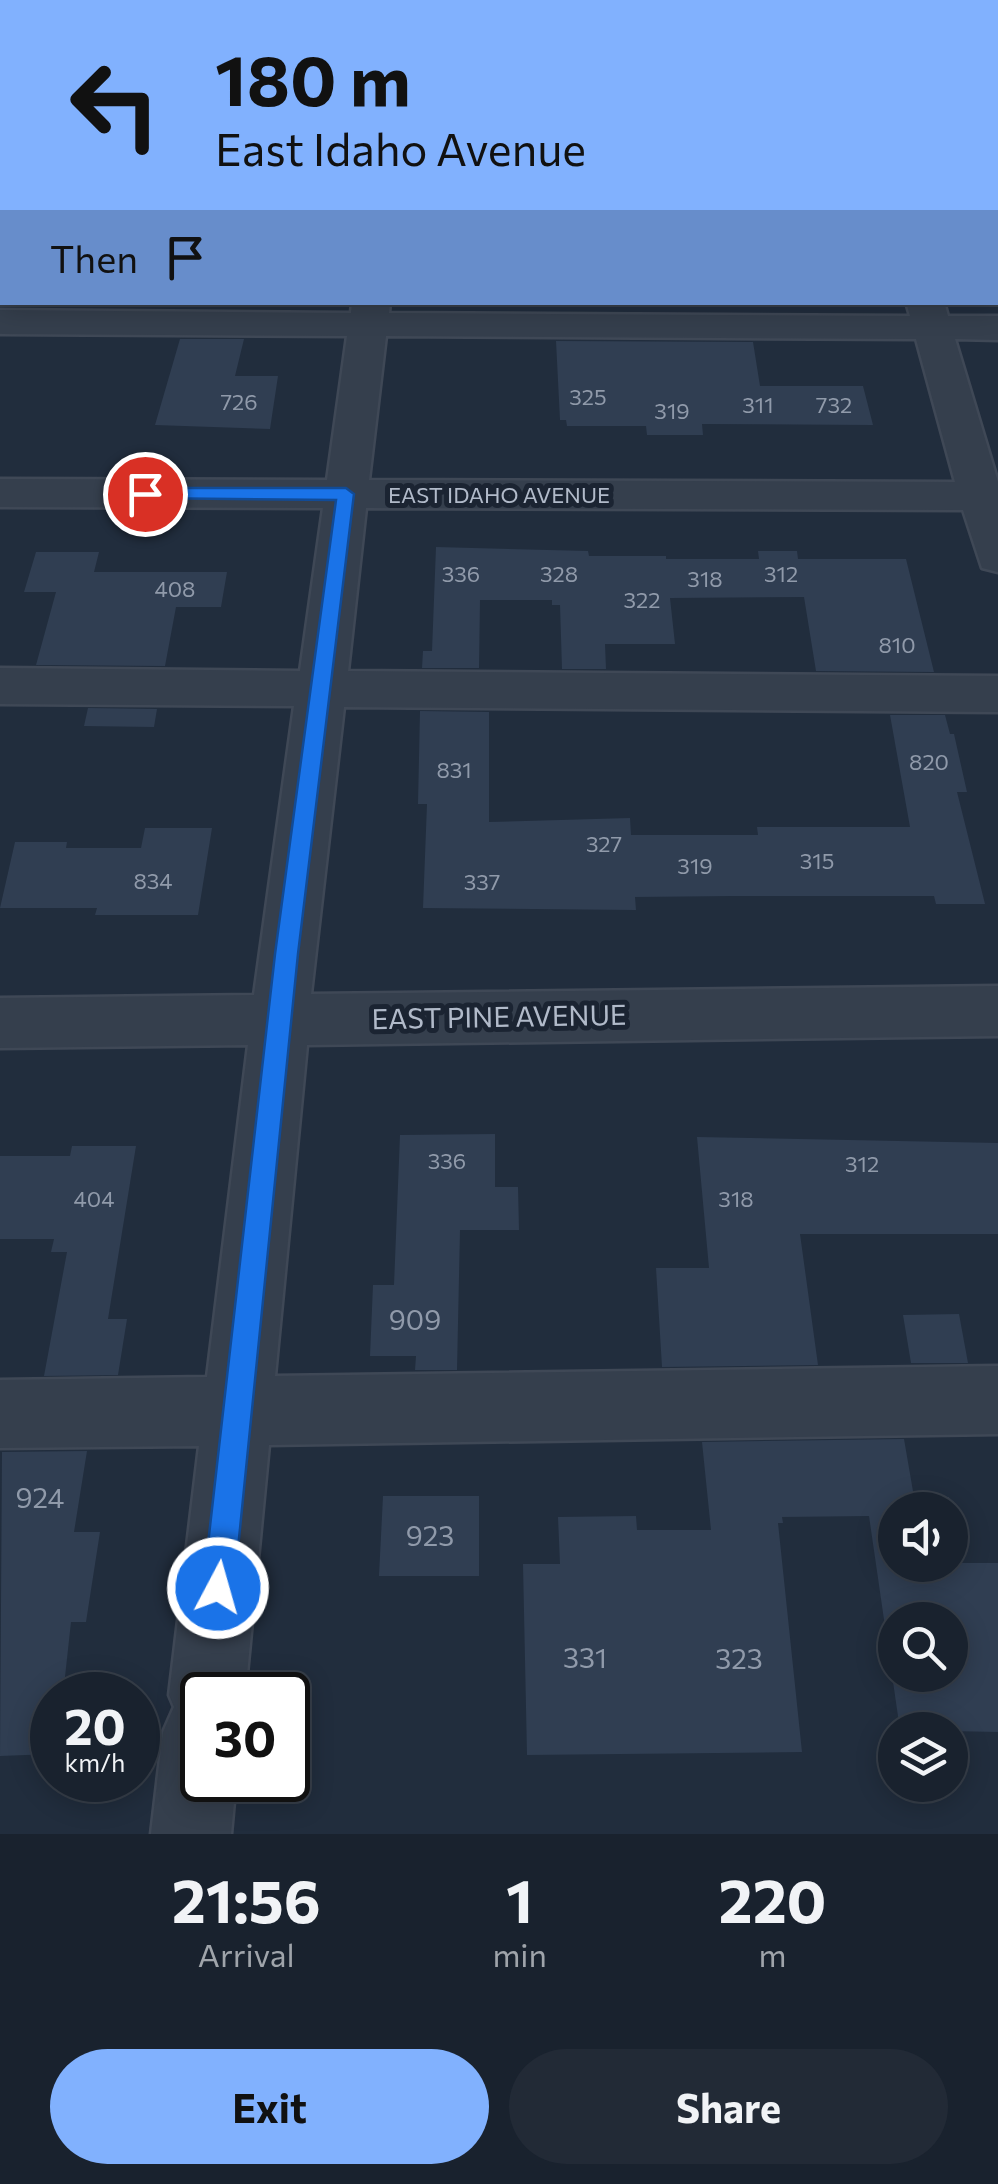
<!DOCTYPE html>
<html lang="en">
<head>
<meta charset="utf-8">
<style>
  body { margin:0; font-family:Commissioner,sans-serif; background:#222a36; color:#f1f3f6; height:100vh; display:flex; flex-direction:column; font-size:38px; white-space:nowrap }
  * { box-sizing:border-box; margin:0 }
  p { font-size:32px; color:#9fa4aa }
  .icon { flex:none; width:55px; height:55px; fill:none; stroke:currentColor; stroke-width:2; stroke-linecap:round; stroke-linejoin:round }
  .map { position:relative; height:1834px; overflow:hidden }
  .panel { display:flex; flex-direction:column; background:#19222e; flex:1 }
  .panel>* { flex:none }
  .guide { position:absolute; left:0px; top:0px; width:1000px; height:305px; box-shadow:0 5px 25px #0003,0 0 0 2px #373f4a; background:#81b1fe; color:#111; overflow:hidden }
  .tools { position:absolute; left:878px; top:1492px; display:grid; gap:20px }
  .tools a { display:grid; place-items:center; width:90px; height:90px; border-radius:50%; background:#19222e; box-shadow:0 5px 25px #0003,0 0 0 2px #373f4a; font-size:50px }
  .speed { position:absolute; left:30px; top:1672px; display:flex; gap:20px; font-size:50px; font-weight:700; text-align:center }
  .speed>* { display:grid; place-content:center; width:130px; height:130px; border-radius:50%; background:#19222e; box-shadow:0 5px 25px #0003,0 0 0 2px #373f4a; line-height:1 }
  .speed small { font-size:25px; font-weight:400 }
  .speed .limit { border:5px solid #111; border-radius:15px; background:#fff; color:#111 }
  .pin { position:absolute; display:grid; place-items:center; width:85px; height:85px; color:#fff; margin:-42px; border:5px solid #fff; border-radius:50%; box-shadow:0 2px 10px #0007 }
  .me { position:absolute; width:110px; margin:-55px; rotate:6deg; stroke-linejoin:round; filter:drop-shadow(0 0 8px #0008) }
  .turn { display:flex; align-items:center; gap:35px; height:210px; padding:0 50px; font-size:45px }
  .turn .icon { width:130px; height:130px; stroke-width:2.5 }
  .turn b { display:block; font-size:70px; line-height:85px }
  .then { display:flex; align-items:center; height:95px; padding:0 50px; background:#0003; gap:20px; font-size:38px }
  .eta { display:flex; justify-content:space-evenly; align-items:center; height:170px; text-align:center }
  .eta b { font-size:60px; font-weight:700; line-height:70px }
  .cta { display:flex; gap:20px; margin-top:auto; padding:20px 50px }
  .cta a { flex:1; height:115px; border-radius:60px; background:#81b1fe; color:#111; font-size:40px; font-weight:700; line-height:115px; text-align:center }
  .cta a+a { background:#222a36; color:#f1f3f6 }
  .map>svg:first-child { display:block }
</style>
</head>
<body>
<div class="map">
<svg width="998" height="1834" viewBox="0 0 998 1834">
  <rect width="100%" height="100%" fill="#212d3d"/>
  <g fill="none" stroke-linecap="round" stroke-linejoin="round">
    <!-- canal -->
    <path fill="#14243c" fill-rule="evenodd" d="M 532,0 L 805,0 L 806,2 L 533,2 Z"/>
  </g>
  <!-- building -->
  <g fill="#303e52" fill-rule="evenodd">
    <path d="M 180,339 L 244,339 L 235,376 L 278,376 L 270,429 L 155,425 Z"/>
    <path d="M 556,341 L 753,342 L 760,386 L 863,386 L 873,425 L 702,424 L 703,435 L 647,435 L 646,426 L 567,426 L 566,420 L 560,420 Z"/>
    <path d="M 436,547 L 588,551 L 589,556 L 666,556 L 666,559 L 759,559 L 758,551 L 797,551 L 798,559 L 906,559 L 934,672 L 816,671 L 804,597 L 670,598 L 675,644 L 605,644 L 606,669 L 562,669 L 560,605 L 552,605 L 552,600 L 480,600 L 479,668 L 422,668 L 423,651 L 432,651 Z"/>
    <path d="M 36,552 L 99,552 L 94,572 L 227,572 L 221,607 L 176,607 L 165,666 L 36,665 L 56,592 L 24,592 Z"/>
    <path d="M 88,708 L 157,709 L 154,727 L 84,726 Z"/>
    <path d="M 420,711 L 489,712 L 489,822 L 630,818 L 631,835 L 758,835 L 757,827 L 910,827 L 890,715 L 945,715 L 950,734 L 954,734 L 967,792 L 957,792 L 985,904 L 936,904 L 934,896 L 732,896 L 635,897 L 636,910 L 423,908 L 427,804 L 418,804 Z"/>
    <path d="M 145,828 L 212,828 L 198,915 L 95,915 L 97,908 L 0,908 L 15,842 L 67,842 L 66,848 L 141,848 Z"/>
    <path d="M 495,1134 L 495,1187 L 518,1187 L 519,1230 L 460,1230 L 457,1370 L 415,1370 L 416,1356 L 370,1356 L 373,1285 L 394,1285 L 400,1135 Z"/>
    <path d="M 697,1137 L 998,1143 L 998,1234 L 800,1234 L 818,1365 L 662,1367 L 656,1268 L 709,1268 Z"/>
    <path d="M 72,1146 L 136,1146 L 108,1319 L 127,1319 L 118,1375 L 44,1376 L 67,1252 L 51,1252 L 54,1239 L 0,1239 L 0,1156 L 70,1156 Z"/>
    <path d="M 959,1314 L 968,1363 L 911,1363 L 903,1315 Z"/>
    <path d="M 904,1439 L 914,1497 L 949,1497 L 960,1563 L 998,1563 L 998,1732 L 900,1730 L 869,1516 L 782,1517 L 783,1523 L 778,1523 L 802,1752 L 527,1755 L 523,1564 L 560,1564 L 558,1517 L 636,1516 L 637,1530 L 711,1530 L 702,1442 ZM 895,1510 L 950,1510 L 950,1565 L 895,1565 ZM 895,1620 L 950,1620 L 950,1675 L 895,1675 Z"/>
    <path d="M 87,1451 L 74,1532 L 100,1532 L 86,1622 L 71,1622 L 63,1695 L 52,1695 L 52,1754 L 0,1756 L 2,1452 Z"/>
    <path d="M 383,1496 L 479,1496 L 479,1576 L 379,1576 Z"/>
  </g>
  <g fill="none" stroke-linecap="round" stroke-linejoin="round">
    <defs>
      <g id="minor">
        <path d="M 829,0 L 859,0 L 860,2 L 831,2 Z"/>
        <rect x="0" y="182" width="2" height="20"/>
        <path d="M 352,302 L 390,302 L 389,313 L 910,316 L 906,302 L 944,302 L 948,316 L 998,316 L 998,340 L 955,339 L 998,482 L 998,572 L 982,568 L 963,510 L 366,508 L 348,671 L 998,676 L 998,712 L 344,707 L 311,994 L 998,986 L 998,1036 L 307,1045 L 275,1376 L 998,1366 L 998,1434 L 269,1445 L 245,1695 L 202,1695 L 202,1780 L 236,1780 L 231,1834 L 151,1834 L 163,1732 L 174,1707 L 169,1695 L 199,1446 L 0,1448 L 0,1380 L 207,1377 L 248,1045 L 0,1048 L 0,998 L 254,995 L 294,706 L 0,704 L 0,668 L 300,671 L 323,508 L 0,507 L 0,479 L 327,480 L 347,336 L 0,334 L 0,310 L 351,313 ZM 386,336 L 916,339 L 955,482 L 369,480 Z"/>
      </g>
    </defs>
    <!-- minor casing -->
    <use href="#minor" stroke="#3f4856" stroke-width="5"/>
    <!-- minor -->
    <use href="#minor" fill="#353f4d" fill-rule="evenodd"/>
  </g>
  <!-- route -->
  <path fill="#1a73e8" stroke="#114b97" stroke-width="2.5" d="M 145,488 L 346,488 L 354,494 L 298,954 L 234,1588 L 229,1599 L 218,1604 L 207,1599 L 203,1588 L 275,954 L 336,500 L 139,498 L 136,494 Z"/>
  <g text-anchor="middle" stroke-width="10" stroke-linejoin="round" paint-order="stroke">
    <!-- number labels -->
    <g font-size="22" fill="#909aaa">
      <text x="588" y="405">325</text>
      <text x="239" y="410">726</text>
      <text x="758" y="413">311</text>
      <text x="834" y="413">732</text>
      <text x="672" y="419">319</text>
      <text x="461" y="582">336</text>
      <text x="559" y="582">328</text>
      <text x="781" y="582">312</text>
      <text x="705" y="587">318</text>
      <text x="175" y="597">408</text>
      <text x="642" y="608">322</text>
      <text x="897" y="653">810</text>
      <text x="929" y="770">820</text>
      <text x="454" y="778">831</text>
      <text x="604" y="852">327</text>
      <text x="817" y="869">315</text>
      <text x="695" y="874">319</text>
      <text x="153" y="889">834</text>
      <text x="482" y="890">337</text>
      <text x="447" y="1169">336</text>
      <text x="862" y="1172">312</text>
      <text x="94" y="1207">404</text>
      <text x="736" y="1207">318</text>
    </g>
    <!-- far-street labels -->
    <g font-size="22" fill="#b1bac9" stroke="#1b2432">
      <text x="499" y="503">EAST IDAHO AVENUE</text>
    </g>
    <!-- street labels -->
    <g font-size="28" fill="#b1bac9" stroke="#1b2432">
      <text transform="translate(499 1017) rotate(-1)" y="10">EAST PINE AVENUE</text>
    </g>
    <!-- near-number labels -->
    <g font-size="28" fill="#909aaa">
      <text x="415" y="1330">909</text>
      <text x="40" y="1508">924</text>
      <text x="430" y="1546">923</text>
      <text x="585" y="1668">331</text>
      <text x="739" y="1669">323</text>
    </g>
  </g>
</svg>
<div class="tools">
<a><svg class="icon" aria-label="sound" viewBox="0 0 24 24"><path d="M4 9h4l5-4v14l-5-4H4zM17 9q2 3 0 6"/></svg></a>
<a><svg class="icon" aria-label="search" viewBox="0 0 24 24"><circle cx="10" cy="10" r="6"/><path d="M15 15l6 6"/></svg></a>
<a><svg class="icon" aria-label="layers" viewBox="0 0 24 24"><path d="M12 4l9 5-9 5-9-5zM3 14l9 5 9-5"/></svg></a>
</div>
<div class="speed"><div>20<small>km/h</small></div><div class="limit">30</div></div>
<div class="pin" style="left:145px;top:494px;background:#d93025"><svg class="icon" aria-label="arrive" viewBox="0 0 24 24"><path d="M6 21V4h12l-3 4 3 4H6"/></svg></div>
<svg class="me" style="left:218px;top:1588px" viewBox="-20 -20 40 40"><circle r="17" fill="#1a73e8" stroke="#fff" stroke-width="3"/><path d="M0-11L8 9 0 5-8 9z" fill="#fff"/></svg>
<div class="guide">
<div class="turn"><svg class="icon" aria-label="left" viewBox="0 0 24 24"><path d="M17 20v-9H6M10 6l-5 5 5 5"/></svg><div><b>180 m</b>East Idaho Avenue</div></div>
<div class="then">Then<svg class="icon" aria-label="arrive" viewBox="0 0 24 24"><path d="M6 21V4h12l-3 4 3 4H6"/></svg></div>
</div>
</div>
<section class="panel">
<div class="eta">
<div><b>21:56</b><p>Arrival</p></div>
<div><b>1</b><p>min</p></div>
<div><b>220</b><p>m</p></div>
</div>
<div class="cta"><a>Exit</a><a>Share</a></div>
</section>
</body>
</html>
